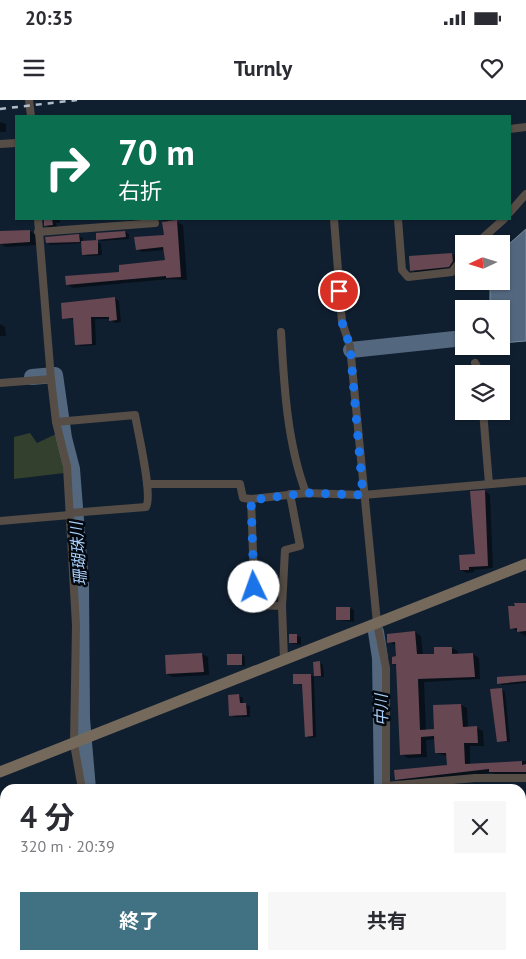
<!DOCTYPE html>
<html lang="ja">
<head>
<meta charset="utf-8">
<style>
  body { margin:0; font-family:"PT Sans","Noto Sans JP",sans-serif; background:#f7f7f7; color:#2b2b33; height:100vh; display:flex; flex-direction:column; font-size:19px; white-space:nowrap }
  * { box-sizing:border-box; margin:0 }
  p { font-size:16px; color:#7c7c81 }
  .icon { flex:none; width:28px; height:28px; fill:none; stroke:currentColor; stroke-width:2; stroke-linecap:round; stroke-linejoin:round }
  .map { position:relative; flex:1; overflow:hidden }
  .sheet { position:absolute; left:0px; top:684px; width:526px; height:176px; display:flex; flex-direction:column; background:#fff; border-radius:15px 15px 0 0; box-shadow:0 1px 4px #0004 }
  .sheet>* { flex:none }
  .guide { position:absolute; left:15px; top:15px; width:496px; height:105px; border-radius:0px; box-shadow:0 1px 4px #0004; background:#0b6e4f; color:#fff; overflow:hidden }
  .needle { width:32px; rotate:266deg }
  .buttons { position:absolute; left:455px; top:135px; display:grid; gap:10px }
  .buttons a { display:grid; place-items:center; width:55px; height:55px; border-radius:0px; background:#fff; box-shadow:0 1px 4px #0004; font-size:25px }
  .pin { position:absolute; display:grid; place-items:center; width:42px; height:42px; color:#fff; margin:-21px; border:2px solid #fff; border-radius:50%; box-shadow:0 1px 5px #0007 }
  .me { position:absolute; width:55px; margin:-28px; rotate:357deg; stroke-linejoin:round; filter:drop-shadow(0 0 4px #0008) }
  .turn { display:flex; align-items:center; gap:18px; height:105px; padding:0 20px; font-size:22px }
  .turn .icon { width:65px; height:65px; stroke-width:2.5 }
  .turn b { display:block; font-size:35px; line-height:42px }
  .round { display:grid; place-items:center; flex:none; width:52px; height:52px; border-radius:0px; background:#f7f7f7 }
  .head { display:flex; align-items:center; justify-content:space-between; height:85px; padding:0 20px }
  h1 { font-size:30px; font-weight:700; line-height:38px }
  .primary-button { display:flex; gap:10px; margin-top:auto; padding:10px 20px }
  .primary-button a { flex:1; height:58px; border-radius:0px; background:#407284; color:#fff; font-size:20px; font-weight:700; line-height:58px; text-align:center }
  .primary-button a+a { background:#f7f7f7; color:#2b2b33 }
  .status { display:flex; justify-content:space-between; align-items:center; height:35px; padding:0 25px; background:#fff; direction:ltr }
  .status svg { height:14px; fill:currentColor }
  header { display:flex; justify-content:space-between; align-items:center; height:65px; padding:0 20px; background:#fff; font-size:22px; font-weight:700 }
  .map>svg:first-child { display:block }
</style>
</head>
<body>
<div class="status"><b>20:35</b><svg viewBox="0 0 49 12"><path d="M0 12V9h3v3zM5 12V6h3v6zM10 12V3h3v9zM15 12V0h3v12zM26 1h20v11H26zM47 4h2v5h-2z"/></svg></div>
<header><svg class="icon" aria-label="menu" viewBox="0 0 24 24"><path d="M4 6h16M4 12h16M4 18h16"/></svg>Turnly<svg class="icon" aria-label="heart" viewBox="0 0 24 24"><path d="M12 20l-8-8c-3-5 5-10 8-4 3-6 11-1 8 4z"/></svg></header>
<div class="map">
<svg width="526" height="859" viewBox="0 0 526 859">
  <rect width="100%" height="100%" fill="#101f30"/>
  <!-- green -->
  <path fill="#33402d" d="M 30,333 L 37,343 L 56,334 L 63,361 L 64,373 L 14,379 L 14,337 Z"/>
  <!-- water -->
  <path fill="#53687f" stroke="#798b9e" d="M 526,129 L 526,241 L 501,243 L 501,209 L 490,209 L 490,181 L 501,181 L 501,151 Z"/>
  <!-- shadow -->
  <g fill="#0007">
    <path d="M 0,22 L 6,24 L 6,32 L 0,32 Z"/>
    <path d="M 45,119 L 60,119 L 60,123 L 56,123 L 57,127 L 50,128 L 45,125 Z"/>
    <path d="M 127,119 L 168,119 L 168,122 L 161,120 L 132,122 Z"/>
    <path d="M 177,122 L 183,125 L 187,180 L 170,179 L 73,188 L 67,184 L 166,162 L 165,150 L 142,152 L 137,149 L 165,136 Z"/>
    <path d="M 29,131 L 35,134 L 36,145 L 6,147 L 0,144 L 0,133 Z"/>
    <path d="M 125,132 L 129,134 L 129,139 L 101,141 L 97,139 Z"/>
    <path d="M 79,136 L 83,138 L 83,143 L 97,142 L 101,144 L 102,155 L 87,156 L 83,154 L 83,143 L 50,145 L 47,142 Z"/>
    <path d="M 452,154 L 458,157 L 458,165 L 455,169 L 417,174 L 412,170 Z"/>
    <path d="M 115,198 L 119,201 L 121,222 L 115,223 L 110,219 L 95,219 L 96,245 L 81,246 L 76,244 L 75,220 L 63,218 Z"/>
    <path d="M 0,224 L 5,227 L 6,236 L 0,236 Z"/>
    <path d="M 506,278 L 509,281 L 510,291 L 501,292 L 501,279 Z"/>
    <path d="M 485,391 L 490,395 L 493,468 L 474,470 L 474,472 L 467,473 L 461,470 L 476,455 Z"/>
    <path d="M 526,504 L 526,536 L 511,528 L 510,507 Z"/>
    <path d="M 350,508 L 354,510 L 354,522 L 338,520 Z"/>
    <path d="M 415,532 L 421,536 L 423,555 L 436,555 L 452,548 L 458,551 L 458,555 L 473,554 L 479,558 L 480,579 L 424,582 L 426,631 L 435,630 L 434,606 L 461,605 L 467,608 L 468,628 L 477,628 L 483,631 L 484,646 L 470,646 L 470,665 L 526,661 L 526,676 L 496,675 L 492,673 L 402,682 L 396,679 L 448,666 L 447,656 L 436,653 L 436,639 L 426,640 L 427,657 L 408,658 L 401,654 L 398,566 L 393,564 L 397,558 L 397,546 L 388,542 Z"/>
    <path d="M 290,535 L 301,537 L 301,545 L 290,543 Z"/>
    <path d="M 202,554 L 208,557 L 209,575 L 173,577 L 167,574 L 166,556 Z"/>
    <path d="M 242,555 L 245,557 L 245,566 L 228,564 Z"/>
    <path d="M 320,563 L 323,565 L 324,577 L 315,576 Z"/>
    <path d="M 310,575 L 314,577 L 316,637 L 309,638 L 306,636 L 303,585 L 294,583 Z"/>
    <path d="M 526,576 L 526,583 L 502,585 L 498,583 Z"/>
    <path d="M 502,590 L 505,592 L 510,642 L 498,641 Z"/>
    <path d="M 239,596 L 243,598 L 243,604 L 250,606 L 250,617 L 234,617 L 230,615 Z"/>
  </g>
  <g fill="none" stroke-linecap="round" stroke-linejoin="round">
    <!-- river -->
    <g stroke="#53687f" stroke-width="16">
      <path d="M 351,250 L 464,238"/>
      <path d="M 32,277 L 55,275 L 64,338 L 72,369 L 81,484 L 82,619 L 88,689"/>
      <path d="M 376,532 L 380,558 L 382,689"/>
      <path d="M 109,855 L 109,859"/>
      <path d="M 393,855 L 393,859"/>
    </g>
  </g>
  <!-- building -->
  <g fill="#664752">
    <path d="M 44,119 L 52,119 L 53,125 L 44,126 Z"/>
    <path d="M 177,120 L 181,177 L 166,178 L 166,176 L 66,185 L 65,176 L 119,172 L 119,165 L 165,160 L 163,147 L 136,150 L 134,137 L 164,135 L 162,122 Z"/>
    <path d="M 30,130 L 30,142 L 0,144 L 0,131 Z"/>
    <path d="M 125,131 L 126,137 L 96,140 L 96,133 Z"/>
    <path d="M 79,134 L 80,142 L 46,143 L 45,137 Z"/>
    <path d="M 98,140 L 98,154 L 82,155 L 81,141 Z"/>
    <path d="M 452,153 L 453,161 L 449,167 L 410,171 L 409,156 Z"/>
    <path d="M 115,197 L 117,220 L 109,221 L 109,217 L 91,217 L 92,244 L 75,245 L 73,218 L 62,219 L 61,203 Z"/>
    <path d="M 485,390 L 488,466 L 469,467 L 469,470 L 460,470 L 459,455 L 475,454 L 470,391 Z"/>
    <path d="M 514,503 L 526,503 L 526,531 L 517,532 L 517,528 L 510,529 L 508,506 L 515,506 Z"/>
    <rect x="336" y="507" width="14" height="13"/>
    <path d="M 415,531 L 417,554 L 434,554 L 434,547 L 452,547 L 452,554 L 473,553 L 475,577 L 418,579 L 420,630 L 434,629 L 433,605 L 461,604 L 463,627 L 477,626 L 478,643 L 464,643 L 465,664 L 522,661 L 522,665 L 526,664 L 526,672 L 489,672 L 489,669 L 395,680 L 394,670 L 447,665 L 446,653 L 435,653 L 434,636 L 421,637 L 421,654 L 400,655 L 396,564 L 392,564 L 392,557 L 396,556 L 395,542 L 387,543 L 387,534 Z"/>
    <rect x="289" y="534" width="8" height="9"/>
    <path d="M 202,553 L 204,572 L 166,574 L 165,555 Z"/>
    <rect x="227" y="554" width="15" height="11"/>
    <path d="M 320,561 L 321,576 L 314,576 L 313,562 Z"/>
    <path d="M 293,574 L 311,574 L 313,636 L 305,637 L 302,584 L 293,584 Z"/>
    <path d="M 526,575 L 526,581 L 497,584 L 497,577 Z"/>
    <path d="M 502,588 L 507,641 L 497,642 L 490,589 Z"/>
    <path d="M 239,594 L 240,603 L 246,603 L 247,615 L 229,616 L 228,595 Z"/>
    <rect x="501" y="684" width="11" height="5"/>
  </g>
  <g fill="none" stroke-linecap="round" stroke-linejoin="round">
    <!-- street -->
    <g stroke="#564e46" stroke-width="8">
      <path d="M 29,0 L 31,16"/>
      <path d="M 510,29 L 526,27"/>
      <path d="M 0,44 L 16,43"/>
      <path d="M 510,112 L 526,94"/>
      <path d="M 38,119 L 51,279 L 56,322 L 67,366 L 76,525 L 74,644 L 82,689"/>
      <path d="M 334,119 L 342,222 L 350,246 L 377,523 L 386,568 L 386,689"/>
      <path d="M 398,119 L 402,170 L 408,177 L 452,172 L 464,156"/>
      <path d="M 38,132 L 155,123"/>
      <path d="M 476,144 L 504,119"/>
      <path d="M 281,232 C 284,285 287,343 306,393"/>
      <path d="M 475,263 L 481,274"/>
      <path d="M 0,283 L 51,279"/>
      <path d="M 483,311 L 489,384"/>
      <path d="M 56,322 L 135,315 C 138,332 153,396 146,407 L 70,413"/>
      <path d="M 147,384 L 240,384 L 243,398 L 251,399 L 306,393 L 363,395 L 526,381"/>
      <path d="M 251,399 L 255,505 L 282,506"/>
      <path d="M 0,421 L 70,415"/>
      <path d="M 284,560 L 282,506 L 285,450 L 300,446 L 290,394"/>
      <path d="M 386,686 L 475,678 L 526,678"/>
      <path d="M 103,855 L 104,859"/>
      <path d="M 397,855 L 398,859"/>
    </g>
    <!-- secondary -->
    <path stroke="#75695c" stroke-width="11" d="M 0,672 L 526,464"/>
    <!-- rail -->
    <path stroke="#b3bdca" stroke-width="2.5" stroke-dasharray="6 6" stroke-linecap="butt" d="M 0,9 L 77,0"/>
  </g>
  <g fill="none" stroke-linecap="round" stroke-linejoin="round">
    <!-- route -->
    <path stroke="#1a73e8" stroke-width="9" stroke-dasharray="0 16.2" d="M 254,487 L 251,400 L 306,393 L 363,395 L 350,246 L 342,222 L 339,191"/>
  </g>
  <g text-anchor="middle" stroke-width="5" stroke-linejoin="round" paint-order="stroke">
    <!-- water labels -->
    <g font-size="16" font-style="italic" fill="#a8cffb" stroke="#040910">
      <text transform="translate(78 454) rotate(-94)" y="6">珊瑚珠川</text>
      <text transform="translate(381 610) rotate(-91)" y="6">中川</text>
    </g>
  </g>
</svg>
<div class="buttons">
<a><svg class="needle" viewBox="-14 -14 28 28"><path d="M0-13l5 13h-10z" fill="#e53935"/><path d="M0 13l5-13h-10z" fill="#7c7c81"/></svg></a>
<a><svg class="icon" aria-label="search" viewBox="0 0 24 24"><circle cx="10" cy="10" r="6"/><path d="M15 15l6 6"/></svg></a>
<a><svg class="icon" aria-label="layers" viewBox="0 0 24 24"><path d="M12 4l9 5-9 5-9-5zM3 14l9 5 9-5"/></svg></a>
</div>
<div class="pin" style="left:339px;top:191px;background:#d93025"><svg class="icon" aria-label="arrive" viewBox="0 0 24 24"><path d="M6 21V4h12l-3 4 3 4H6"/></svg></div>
<svg class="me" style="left:254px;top:487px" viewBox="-20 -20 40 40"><circle r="19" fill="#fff"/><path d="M0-13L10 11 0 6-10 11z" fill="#1a73e8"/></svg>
<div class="guide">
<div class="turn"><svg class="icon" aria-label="right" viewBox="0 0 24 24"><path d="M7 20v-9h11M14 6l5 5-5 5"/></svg><div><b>70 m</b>右折</div></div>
</div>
<section class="sheet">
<div class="head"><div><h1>4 分</h1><p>320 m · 20:39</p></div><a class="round"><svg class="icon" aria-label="close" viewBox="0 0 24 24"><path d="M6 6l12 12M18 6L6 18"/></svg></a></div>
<div class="primary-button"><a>終了</a><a>共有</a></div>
</section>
</div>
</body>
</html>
